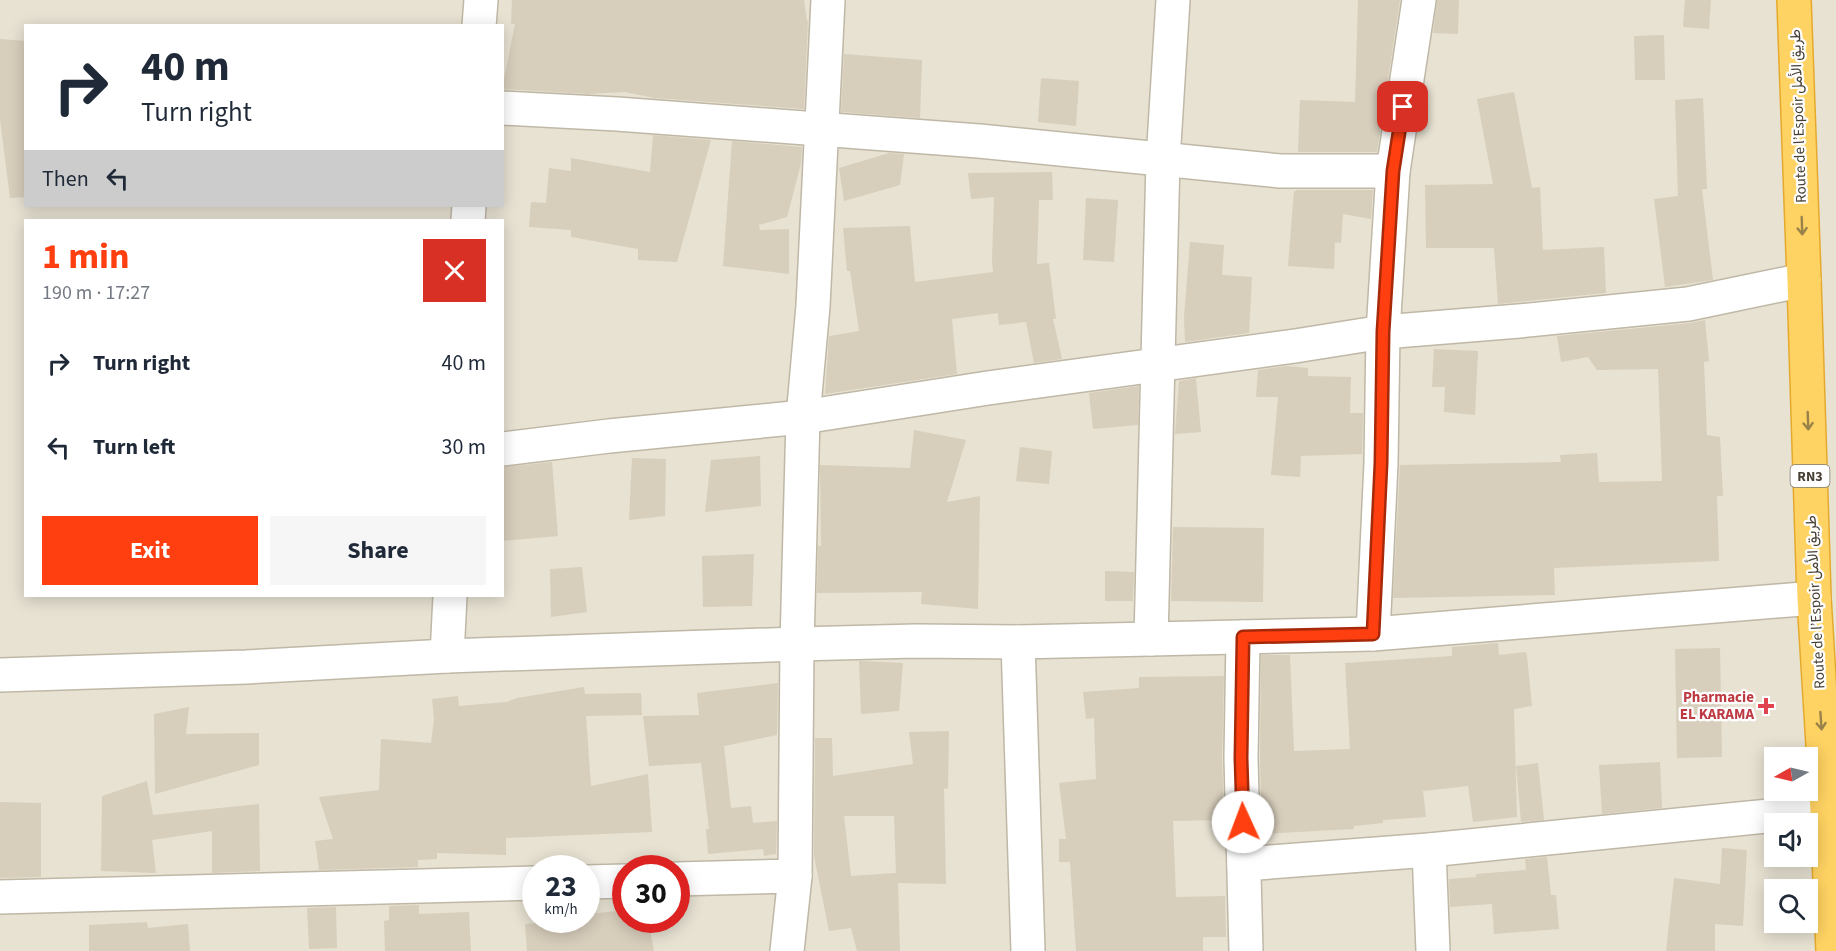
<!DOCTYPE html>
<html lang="en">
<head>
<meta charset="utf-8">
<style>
  body { margin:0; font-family:"Source Sans 3",Vazirmatn,sans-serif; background:#f6f6f7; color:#1f2937; height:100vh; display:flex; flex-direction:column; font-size:22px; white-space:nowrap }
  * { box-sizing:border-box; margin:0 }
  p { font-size:20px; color:#747a83 }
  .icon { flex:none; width:33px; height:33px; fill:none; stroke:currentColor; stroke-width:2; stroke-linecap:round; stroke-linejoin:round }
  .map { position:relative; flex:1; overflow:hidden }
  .panel { position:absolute; left:24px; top:219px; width:480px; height:378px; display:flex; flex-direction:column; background:#fff; border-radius:0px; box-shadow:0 3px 15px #0003 }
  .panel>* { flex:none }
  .banner { position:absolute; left:24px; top:24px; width:480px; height:183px; border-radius:0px; box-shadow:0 3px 15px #0003; background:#fff; color:#1f2937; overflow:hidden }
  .needle { width:39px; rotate:262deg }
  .buttons { position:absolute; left:1764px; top:747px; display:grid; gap:12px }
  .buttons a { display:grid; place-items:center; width:54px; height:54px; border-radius:0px; background:#fff; box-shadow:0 3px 15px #0003; font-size:30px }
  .speed { position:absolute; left:522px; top:855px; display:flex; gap:12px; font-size:30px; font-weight:700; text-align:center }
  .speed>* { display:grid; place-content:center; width:78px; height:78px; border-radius:50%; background:#fff; box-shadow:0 3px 15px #0003; line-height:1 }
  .speed small { font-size:15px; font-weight:400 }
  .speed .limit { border:9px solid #d22; background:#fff; color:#111 }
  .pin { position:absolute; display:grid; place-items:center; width:51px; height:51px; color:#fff; margin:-26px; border-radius:12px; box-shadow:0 3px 9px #0006 }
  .me { position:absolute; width:66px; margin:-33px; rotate:358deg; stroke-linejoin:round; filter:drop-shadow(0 0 4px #0008) }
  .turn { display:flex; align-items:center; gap:21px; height:126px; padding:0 18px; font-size:27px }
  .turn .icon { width:78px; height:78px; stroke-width:2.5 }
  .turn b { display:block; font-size:42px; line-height:51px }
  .then { display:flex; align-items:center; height:57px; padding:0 18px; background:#0003; gap:12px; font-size:22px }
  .round { display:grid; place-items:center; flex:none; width:63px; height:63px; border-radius:0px; background:#f6f6f7 }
  .headline { display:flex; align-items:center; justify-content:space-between; height:102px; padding:0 18px }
  h1 { font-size:36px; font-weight:700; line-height:45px; color:#ff3f0f }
  .cta { display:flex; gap:12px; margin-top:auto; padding:12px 18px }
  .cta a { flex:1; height:69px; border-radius:0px; background:#ff3f0f; color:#fff; font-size:24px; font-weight:700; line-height:69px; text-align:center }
  .cta a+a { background:#f6f6f7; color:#1f2937 }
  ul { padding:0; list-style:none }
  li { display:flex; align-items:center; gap:18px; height:84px; padding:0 18px }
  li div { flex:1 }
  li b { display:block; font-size:22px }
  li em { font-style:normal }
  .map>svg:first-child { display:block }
</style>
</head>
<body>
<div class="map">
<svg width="1836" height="951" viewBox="0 0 1836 951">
  <rect width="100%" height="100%" fill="#f3efe4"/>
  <!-- residential -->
  <path fill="#e7e2d2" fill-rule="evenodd" d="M 0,0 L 1836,0 L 1836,951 L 0,951 ZM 26,26 L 502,26 L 502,206 L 26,206 ZM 26,220 L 502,220 L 502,596 L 26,596 ZM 1774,758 L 1808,758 L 1808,790 L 1774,790 ZM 1774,824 L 1808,824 L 1808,856 L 1774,856 ZM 536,868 L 586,868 L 586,920 L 536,920 ZM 626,868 L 676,868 L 676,920 L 626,920 ZM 1774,890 L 1808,890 L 1808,922 L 1774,922 Z"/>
  <!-- building -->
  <g fill="#d8cebc" fill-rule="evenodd">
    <path d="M 512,0 L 804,0 L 807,21 L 808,21 L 804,109 L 655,98 L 625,92 L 588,94 L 502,89 L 515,24 L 511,24 Z"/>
    <path d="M 1358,0 L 1400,0 L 1377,152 L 1298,152 L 1300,100 L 1355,102 Z"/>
    <path d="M 1437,0 L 1459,0 L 1458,34 L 1433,33 Z"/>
    <path d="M 1685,0 L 1711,0 L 1709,29 L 1683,27 Z"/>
    <path d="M 1664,35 L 1665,80 L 1635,80 L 1634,36 Z"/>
    <path d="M 0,39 L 26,41 L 26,197 L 10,198 L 0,119 Z"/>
    <path d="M 844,54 L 922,60 L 920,118 L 841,112 Z"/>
    <path d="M 1041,78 L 1079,81 L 1076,126 L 1038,122 Z"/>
    <path d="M 1514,92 L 1532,188 L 1540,187 L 1543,250 L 1604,247 L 1606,293 L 1498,304 L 1494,248 L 1426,248 L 1425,185 L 1493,184 L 1477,99 Z"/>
    <path d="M 1703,98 L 1707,189 L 1702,189 L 1713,280 L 1665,287 L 1654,199 L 1678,196 L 1675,100 Z"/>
    <path d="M 653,135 L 711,140 L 677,262 L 638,260 L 638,249 L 571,237 L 571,230 L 529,227 L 531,202 L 546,203 L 549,168 L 571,171 L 571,158 L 650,172 Z"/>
    <path d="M 732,141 L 802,147 L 801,164 L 787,217 L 759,225 L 760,230 L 789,229 L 789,274 L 723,266 Z"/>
    <path d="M 889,153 L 904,154 L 900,185 L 844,201 L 839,168 Z"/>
    <path d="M 1052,172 L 1053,200 L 1039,200 L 1037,264 L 1049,263 L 1056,319 L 1053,319 L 1062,359 L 1034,363 L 1026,322 L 999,325 L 998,313 L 952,319 L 957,374 L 825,394 L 829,336 L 859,331 L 850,271 L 847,271 L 843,228 L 910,226 L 915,282 L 993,272 L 992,260 L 994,197 L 971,199 L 968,173 Z"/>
    <path d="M 1296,190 L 1373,190 L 1371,219 L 1343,214 L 1341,243 L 1335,242 L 1334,269 L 1288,266 L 1294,191 L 1296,191 Z"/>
    <path d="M 1086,198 L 1118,200 L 1114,262 L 1083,260 Z"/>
    <path d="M 1190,242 L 1224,245 L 1222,275 L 1252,277 L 1249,333 L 1185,342 L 1184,317 Z"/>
    <path d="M 1705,320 L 1709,361 L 1704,362 L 1707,435 L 1720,437 L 1723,496 L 1717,496 L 1719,561 L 1554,568 L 1555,595 L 1393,598 L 1400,465 L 1561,462 L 1560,455 L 1597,453 L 1599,482 L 1662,481 L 1658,369 L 1597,370 L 1588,357 L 1561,362 L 1557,336 L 1690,323 Z"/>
    <path d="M 1434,349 L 1478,351 L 1475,415 L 1444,412 L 1445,387 L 1432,387 Z"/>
    <path d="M 1287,366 L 1308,368 L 1308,376 L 1351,377 L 1350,413 L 1363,413 L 1362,454 L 1301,456 L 1300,477 L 1271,475 L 1278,397 L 1256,397 L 1258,370 Z"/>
    <path d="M 1196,378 L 1201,432 L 1175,434 L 1179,381 Z"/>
    <path d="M 1139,386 L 1138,425 L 1093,429 L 1089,393 Z"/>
    <path d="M 914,430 L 966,440 L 947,502 L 980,496 L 978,609 L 921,604 L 922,592 L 817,593 L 818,546 L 821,546 L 820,465 L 910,468 Z"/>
    <path d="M 1020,447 L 1052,451 L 1049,484 L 1016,481 Z"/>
    <path d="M 760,456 L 761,506 L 705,512 L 711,460 Z"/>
    <path d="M 632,458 L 666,459 L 665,516 L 629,520 Z"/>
    <path d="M 552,462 L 558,536 L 502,541 L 502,467 Z"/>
    <path d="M 1173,527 L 1264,528 L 1263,602 L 1171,601 Z"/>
    <path d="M 754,554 L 752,606 L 703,607 L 702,556 Z"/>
    <path d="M 582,567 L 587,612 L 551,617 L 550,569 Z"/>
    <path d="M 1105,571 L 1134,572 L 1133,601 L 1105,601 Z"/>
    <path d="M 1498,643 L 1499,655 L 1526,652 L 1527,656 L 1532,706 L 1514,709 L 1517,817 L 1473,822 L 1468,786 L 1423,791 L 1426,817 L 1383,820 L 1383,823 L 1354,826 L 1354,829 L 1262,834 L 1260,758 L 1261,655 L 1290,655 L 1294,751 L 1350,749 L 1345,663 L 1452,656 L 1452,647 Z"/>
    <path d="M 1720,648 L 1722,757 L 1677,758 L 1675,649 Z"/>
    <path d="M 859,661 L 903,663 L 899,711 L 861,714 Z"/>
    <path d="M 1224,676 L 1222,758 L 1224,820 L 1173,821 L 1176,897 L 1225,896 L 1226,937 L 1203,937 L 1203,951 L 1076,951 L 1070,862 L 1059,862 L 1059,839 L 1066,839 L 1059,783 L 1096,779 L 1094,718 L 1086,719 L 1083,692 L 1139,688 L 1139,677 Z"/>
    <path d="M 778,683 L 777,735 L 724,746 L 731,808 L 751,806 L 753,823 L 777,821 L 776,854 L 764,856 L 763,849 L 708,854 L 706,829 L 709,829 L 701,763 L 649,766 L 643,716 L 699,715 L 697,693 Z"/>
    <path d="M 584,687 L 585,694 L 641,693 L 642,715 L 586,716 L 591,786 L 648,774 L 652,832 L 506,838 L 506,855 L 437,853 L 437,859 L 418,860 L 418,867 L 319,870 L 315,841 L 333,839 L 319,797 L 379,790 L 381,739 L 431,743 L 434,719 L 432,699 L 458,696 L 459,706 L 507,702 L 517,698 Z"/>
    <path d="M 189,707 L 186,734 L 259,733 L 259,765 L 155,794 L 154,714 Z"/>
    <path d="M 949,731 L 948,788 L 944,789 L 946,884 L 898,883 L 900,951 L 857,951 L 851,928 L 829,931 L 814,856 L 815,738 L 832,738 L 833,776 L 913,764 L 909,732 ZM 844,816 L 894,816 L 896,873 L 851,876 Z"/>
    <path d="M 1660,762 L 1662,808 L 1602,814 L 1599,765 Z"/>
    <path d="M 1538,763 L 1544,820 L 1521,822 L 1516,766 Z"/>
    <path d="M 147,781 L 153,815 L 259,804 L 260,871 L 212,873 L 212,831 L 152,840 L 156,873 L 101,871 L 102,796 Z"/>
    <path d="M 0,802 L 41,803 L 41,877 L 0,878 Z"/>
    <path d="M 1722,848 L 1747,850 L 1743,926 L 1715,924 L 1715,951 L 1666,951 L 1674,878 L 1720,884 Z"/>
    <path d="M 1547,857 L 1551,895 L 1556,895 L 1559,929 L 1494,934 L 1492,904 L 1450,907 L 1449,879 L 1476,877 L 1476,874 L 1526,870 L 1525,859 Z"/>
    <path d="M 419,905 L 419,914 L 469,912 L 471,951 L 385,951 L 384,921 L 389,920 L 389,906 Z"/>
    <path d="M 336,907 L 337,948 L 309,949 L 307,908 Z"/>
    <path d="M 626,910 L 626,920 L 648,920 L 654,951 L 527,951 L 525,924 L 589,919 L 589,914 Z"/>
    <path d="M 147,922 L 148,928 L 188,924 L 190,951 L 89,951 L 89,925 Z"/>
  </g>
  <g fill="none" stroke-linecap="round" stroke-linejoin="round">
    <defs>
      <g id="minor">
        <path d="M 479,26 L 481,0"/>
        <path d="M 502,108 L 617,114 L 979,141 L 1280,171 L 1393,171"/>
        <path d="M 468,220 L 469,206"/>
        <path d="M 502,449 L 609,436 L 803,417 L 988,388 L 1295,346 L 1383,332 L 1519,321 L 1688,304 L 1804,280"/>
        <path d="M 1373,634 L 1381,463 L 1383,332 L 1393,171 L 1419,0"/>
        <path d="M 1243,637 L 1241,758 L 1246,951"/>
        <path d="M 1151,639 L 1163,160 L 1173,0"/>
        <path d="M 1018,642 L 1028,951"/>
        <path d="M 447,656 L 450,596"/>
        <path d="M 0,675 L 246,667 L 447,656 L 797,644 L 916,641 L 1018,642 L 1373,634 L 1814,598"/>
        <path d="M 1429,850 L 1433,951"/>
        <path d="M 1244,864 L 1429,850 L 1827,810"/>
        <path d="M 676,879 L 795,876 L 797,644 L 803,417 L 813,306 L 828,0"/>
        <path d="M 586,882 L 626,881"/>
        <path d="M 0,897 L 536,883"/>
        <path d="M 787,951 L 795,876"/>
      </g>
      <path id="highway" d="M 1794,0 L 1804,280 L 1814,598 L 1827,810 L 1833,951"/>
    </defs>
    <!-- minor casing -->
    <use href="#minor" stroke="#bfb8a6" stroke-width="36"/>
    <!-- highway casing -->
    <use href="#highway" stroke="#e5aa2d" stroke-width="36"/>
    <!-- minor -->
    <use href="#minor" stroke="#fff" stroke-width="33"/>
    <!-- highway -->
    <use href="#highway" stroke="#ffd363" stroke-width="33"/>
  </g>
  <!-- one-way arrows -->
  <defs><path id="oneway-shaft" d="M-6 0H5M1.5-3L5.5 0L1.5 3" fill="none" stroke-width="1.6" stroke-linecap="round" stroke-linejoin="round" transform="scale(1.5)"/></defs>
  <g stroke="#998249">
    <use href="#oneway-shaft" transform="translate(1802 226) rotate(88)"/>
    <use href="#oneway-shaft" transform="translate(1808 421) rotate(88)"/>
    <use href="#oneway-shaft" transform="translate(1821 721) rotate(86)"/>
  </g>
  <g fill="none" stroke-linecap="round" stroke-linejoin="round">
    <defs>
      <path id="route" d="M 1243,822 L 1241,758 L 1243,637 L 1373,634 L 1381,463 L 1383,332 L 1393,171 L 1403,107"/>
    </defs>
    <!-- route casing -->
    <use href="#route" stroke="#a6290a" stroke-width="15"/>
    <!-- route -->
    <use href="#route" stroke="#ff3f0f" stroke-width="10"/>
  </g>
  <!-- markers -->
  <path fill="#e0444e" stroke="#fff" stroke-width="2" d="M1763 697h6v6h6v6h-6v6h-6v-6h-6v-6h6z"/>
  <g text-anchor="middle" stroke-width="4.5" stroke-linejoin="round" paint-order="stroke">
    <!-- shield labels -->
    <rect fill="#fff" stroke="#7e7971" stroke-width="1.5" x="1790.5" y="465" width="39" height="22" rx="4.5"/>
    <g font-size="14" font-weight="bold" fill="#463f34">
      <text x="1810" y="481">RN3</text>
    </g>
    <!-- street labels -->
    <g font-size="15" fill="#463f34" stroke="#fff">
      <text transform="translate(1798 116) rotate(-92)" y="5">Route de l’Espoir طريق الأمل</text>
      <text transform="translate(1815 602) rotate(-93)" y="5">Route de l’Espoir طريق الأمل</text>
    </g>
    <!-- health labels -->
    <g font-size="15" font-weight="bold" fill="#be3a42" stroke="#fff" text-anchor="end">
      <text x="1754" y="702">Pharmacie<tspan x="1754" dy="17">EL KARAMA</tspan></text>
    </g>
  </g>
</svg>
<div class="buttons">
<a><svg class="needle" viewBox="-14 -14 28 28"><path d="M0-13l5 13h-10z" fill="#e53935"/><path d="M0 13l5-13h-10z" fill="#747a83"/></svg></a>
<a><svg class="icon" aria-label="sound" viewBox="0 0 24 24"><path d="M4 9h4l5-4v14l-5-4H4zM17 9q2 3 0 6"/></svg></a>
<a><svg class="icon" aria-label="search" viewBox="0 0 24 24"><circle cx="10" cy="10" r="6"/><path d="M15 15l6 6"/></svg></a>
</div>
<div class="speed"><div>23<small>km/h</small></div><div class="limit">30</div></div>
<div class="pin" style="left:1403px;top:107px;background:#d93025"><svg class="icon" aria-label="arrive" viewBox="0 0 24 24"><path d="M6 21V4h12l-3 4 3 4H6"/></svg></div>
<svg class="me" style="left:1243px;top:822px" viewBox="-20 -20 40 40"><circle r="19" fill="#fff"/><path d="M0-13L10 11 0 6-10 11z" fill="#ff3f0f"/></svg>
<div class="banner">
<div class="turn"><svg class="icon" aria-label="right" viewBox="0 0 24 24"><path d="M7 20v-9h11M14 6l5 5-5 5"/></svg><div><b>40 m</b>Turn right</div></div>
<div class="then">Then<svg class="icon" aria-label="left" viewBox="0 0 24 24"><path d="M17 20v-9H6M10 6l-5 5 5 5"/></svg></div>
</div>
<section class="panel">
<div class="headline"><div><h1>1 min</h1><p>190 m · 17:27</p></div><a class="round" style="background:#d93025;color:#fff"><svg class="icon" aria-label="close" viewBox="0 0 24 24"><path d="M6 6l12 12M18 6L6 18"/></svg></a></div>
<ul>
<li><svg class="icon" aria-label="right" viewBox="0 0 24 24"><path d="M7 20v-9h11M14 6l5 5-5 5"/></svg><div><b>Turn right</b></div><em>40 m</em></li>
<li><svg class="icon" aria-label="left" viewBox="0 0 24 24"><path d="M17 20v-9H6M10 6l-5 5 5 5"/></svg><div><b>Turn left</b></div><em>30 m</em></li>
</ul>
<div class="cta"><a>Exit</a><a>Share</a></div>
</section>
</div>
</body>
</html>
